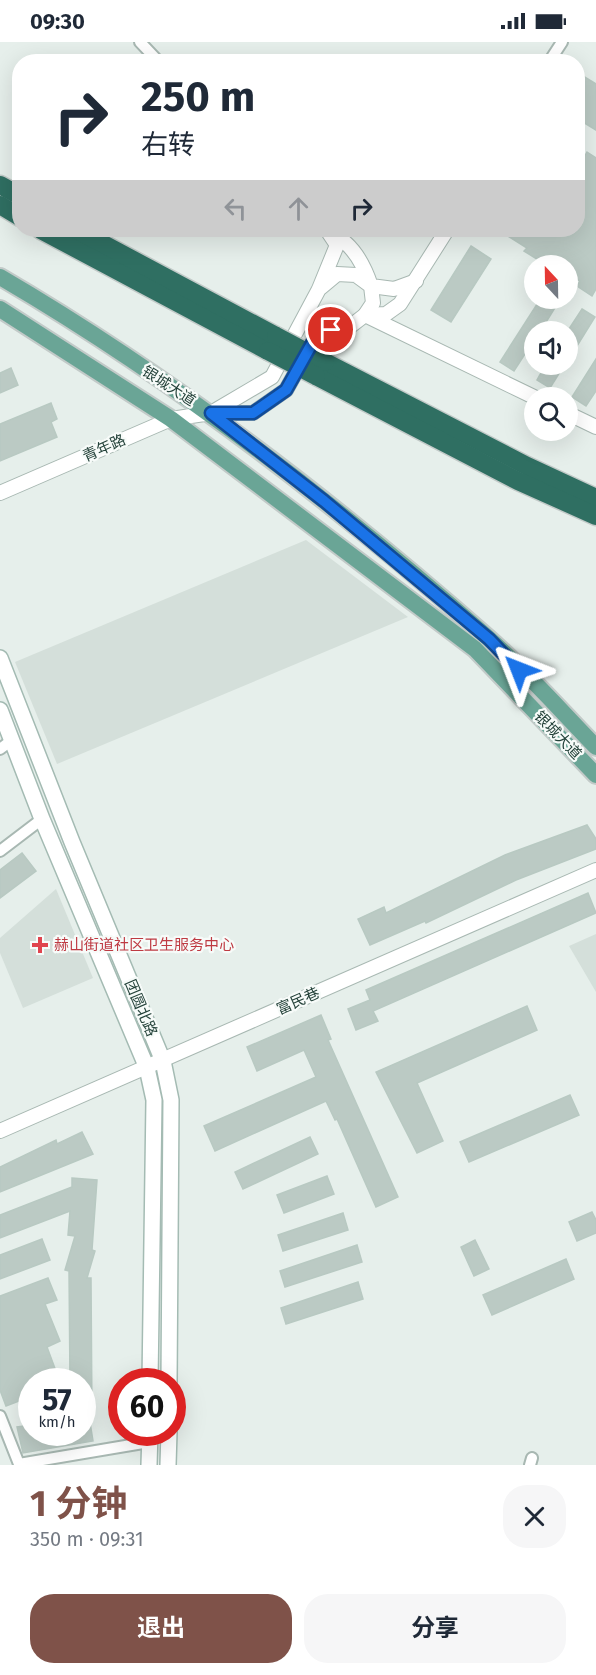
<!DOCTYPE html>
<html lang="zh">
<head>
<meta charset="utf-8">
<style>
  body { margin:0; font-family:"Fira Sans","Noto Sans SC",sans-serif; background:#f6f6f7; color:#1f2937; height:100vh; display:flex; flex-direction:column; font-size:22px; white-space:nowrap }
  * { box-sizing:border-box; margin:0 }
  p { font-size:20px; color:#747a83 }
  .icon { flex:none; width:33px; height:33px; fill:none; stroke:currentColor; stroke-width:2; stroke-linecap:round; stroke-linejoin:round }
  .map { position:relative; height:1423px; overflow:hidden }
  .drawer { display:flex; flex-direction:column; background:#fff; flex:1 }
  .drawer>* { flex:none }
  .banner { position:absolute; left:12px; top:12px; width:573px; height:183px; border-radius:24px; box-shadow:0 6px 24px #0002; background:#fff; color:#1f2937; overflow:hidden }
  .needle { width:39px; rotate:338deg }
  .fabs { position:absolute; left:524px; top:213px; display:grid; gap:12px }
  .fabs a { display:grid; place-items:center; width:54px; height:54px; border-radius:50%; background:#fff; box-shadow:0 6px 24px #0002; font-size:30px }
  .speed { position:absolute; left:18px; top:1326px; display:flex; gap:12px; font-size:30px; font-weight:700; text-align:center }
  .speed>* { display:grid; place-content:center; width:78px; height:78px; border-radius:50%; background:#fff; box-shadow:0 6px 24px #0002; line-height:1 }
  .speed small { font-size:15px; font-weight:400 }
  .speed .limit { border:9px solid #d22; background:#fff; color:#111 }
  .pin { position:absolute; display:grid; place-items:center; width:51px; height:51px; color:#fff; margin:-26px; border:3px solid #fff; border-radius:50%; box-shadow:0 2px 6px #0007 }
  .me { position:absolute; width:66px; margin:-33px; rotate:315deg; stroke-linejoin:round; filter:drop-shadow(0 0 4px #0008) }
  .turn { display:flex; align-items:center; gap:21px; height:126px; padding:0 30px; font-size:27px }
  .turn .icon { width:78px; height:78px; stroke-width:2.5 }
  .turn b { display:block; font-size:42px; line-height:51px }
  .lanes { display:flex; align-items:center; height:57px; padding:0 30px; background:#0003; justify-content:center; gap:30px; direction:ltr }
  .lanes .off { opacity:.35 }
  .round { display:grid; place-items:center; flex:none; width:63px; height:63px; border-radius:24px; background:#f6f6f7 }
  .summary { display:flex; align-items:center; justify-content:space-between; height:102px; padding:0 30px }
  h1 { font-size:36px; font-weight:700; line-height:45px; color:#7f5249 }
  .cta { display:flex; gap:12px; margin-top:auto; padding:12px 30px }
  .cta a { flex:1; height:69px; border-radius:24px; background:#7f5249; color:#fff; font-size:24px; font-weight:700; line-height:69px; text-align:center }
  .cta a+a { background:#f6f6f7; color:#1f2937 }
  .status { display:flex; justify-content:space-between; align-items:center; height:42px; padding:0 30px; background:#fff; direction:ltr }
  .status svg { height:16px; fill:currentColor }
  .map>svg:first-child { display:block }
</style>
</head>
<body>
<div class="status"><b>09:30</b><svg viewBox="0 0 49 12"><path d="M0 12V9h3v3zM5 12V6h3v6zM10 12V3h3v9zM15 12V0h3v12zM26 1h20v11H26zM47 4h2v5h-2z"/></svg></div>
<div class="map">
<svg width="596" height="1423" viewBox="0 0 596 1423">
  <rect width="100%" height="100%" fill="#e6efeb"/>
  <!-- built -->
  <g fill="#d4dfda">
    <path d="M 306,498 L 408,575 L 57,722 L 15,620 Z"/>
    <path d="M 56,847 L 93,936 L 23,966 L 0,911 L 0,896 Z"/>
    <path d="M 596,892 L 596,950 L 569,904 Z"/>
  </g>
  <!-- building -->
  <g fill="#bbcac4" stroke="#b8c9c2" stroke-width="1.5">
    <path d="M 578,31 L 596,42 L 596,88 L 578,77 Z"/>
    <path d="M 587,110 L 596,116 L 596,247 L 592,254 L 577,244 L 580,239 L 567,231 L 567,224 L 555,224 L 543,216 L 540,219 L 524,209 L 527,206 L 498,188 L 578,188 L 578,126 Z"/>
    <path d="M 471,204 L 491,217 L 451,280 L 431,268 Z"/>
    <path d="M 541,256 L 561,256 L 540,290 L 534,290 L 534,298 L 514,329 L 500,320 Z"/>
    <path d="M 582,267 L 595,275 L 567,320 L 567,290 Z"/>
    <path d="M 596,317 L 596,349 L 586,364 L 572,355 Z"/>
    <path d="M 546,322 L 565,322 L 550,346 L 537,338 Z"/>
    <path d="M 11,326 L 18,343 L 0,351 L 0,331 Z"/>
    <path d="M 51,361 L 57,377 L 51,380 L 57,395 L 0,419 L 0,382 Z"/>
    <path d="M 587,783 L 596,797 L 596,807 L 516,838 L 426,881 L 425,879 L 370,903 L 358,877 L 384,865 L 386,871 L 505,813 Z"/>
    <path d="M 22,811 L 36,829 L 0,856 L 0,828 Z"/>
    <path d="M 588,851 L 596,871 L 373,969 L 378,979 L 356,988 L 348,967 L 370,958 L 366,948 Z"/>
    <path d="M 527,964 L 537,988 L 417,1041 L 443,1099 L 417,1111 L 376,1030 Z"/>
    <path d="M 321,973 L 331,997 L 328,998 L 398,1155 L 376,1165 L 337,1077 L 335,1078 L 326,1059 L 215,1109 L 204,1084 L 316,1035 L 304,1008 L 257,1029 L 247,1005 Z"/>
    <path d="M 570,1053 L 579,1073 L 469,1120 L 460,1100 Z"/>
    <path d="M 82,1090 L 93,1112 L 0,1150 L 0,1125 L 56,1098 L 57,1102 Z"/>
    <path d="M 310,1095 L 318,1112 L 243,1147 L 235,1130 Z"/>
    <path d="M 327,1134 L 334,1152 L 284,1171 L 277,1153 Z"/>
    <path d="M 72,1136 L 97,1138 L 92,1208 L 95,1209 L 87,1236 L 91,1236 L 92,1374 L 89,1374 L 93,1399 L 23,1411 L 17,1385 L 32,1383 L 32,1390 L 82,1390 L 82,1340 L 70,1340 L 69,1229 L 65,1228 L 75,1194 L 68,1193 L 70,1169 L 0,1196 L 0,1173 L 72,1145 Z"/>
    <path d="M 592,1170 L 596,1178 L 596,1191 L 577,1199 L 569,1180 Z"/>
    <path d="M 343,1171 L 348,1188 L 283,1209 L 278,1193 Z"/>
    <path d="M 42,1197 L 50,1218 L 0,1237 L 0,1213 Z"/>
    <path d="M 475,1198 L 489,1227 L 474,1234 L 461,1205 Z"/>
    <path d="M 357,1203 L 362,1220 L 285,1245 L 280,1229 Z"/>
    <path d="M 566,1217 L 574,1237 L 492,1273 L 483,1253 Z"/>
    <path d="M 48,1236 L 57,1258 L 45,1262 L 60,1299 L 47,1305 L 60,1340 L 32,1340 L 32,1354 L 6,1364 L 0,1348 L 0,1254 Z"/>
    <path d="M 358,1240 L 363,1257 L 286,1282 L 281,1266 Z"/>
  </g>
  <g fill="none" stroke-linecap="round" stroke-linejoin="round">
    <defs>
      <g id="minor">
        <path d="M 140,0 L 159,20"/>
        <path d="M 549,20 L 562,0"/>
        <path d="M 0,707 L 12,698"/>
        <path d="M 0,809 L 42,777"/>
        <path d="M 0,1374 L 19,1422 L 149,1400"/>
        <path d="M 530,1423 L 532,1416"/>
      </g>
      <g id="tertiary">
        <path d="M 447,188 L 400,262 L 386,272 L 365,273 L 536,356"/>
        <path d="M 331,192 C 352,200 364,223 371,244 L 394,247 L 416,239"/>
        <path d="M 319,247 L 337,232 L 356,233 L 371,244 L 373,261 L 365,273 L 352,283 L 331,288 L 314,298 L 286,348 L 253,371 L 211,371 L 272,335 L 319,247 L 337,203 L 329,191"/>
        <path d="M 567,371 L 596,385"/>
        <path d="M 0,451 L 171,377 L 211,371"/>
        <path d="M 0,1089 L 596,828"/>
      </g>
      <g id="secondary">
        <path d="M 0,616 L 72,800 L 163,1019 L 171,1058 L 169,1340"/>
        <path d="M 0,668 L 42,777 L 147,1026 L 154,1058 L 150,1340"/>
        <path d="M 149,1423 L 150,1390"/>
        <path d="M 168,1423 L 169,1390"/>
      </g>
      <g id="primary">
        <path d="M 0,235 C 173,336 337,463 487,595 C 526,629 560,668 596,705"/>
        <path d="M 0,267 L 171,377 L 475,607 L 596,733"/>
      </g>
      <g id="motorway">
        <path d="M 0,143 L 20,154"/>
        <path d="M 0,163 L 20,175"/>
        <path d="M 41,188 L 268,309"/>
        <path d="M 77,188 L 276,294"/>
        <path d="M 325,320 L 527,424 L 596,456"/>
        <path d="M 316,334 L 518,439 L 596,474"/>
      </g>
    </defs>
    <!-- minor casing -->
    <use href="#minor" stroke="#a8b8b2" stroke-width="14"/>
    <!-- tertiary casing -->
    <use href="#tertiary" stroke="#a8b8b2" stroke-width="16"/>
    <!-- secondary casing -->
    <use href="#secondary" stroke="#a4bbb3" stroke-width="18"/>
    <!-- primary casing -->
    <use href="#primary" stroke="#c2cac8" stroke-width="20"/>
    <!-- motorway casing -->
    <use href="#motorway" stroke="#c2cac8" stroke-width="21"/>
    <!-- minor -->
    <use href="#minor" stroke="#fff" stroke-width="10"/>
    <!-- tertiary -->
    <use href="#tertiary" stroke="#fff" stroke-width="14"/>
    <!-- secondary -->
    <use href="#secondary" stroke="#fff" stroke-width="15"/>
    <!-- primary -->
    <use href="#primary" stroke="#6aa596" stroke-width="16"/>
    <!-- motorway -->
    <use href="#motorway" stroke="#2f6f62" stroke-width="18"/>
    <defs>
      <g id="motorway-bridge">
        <path d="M 276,294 L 325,320"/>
        <path d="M 268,309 L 316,334"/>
      </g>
    </defs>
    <!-- motorway-bridge casing -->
    <use href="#motorway-bridge" stroke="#c2cac8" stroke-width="21" stroke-linecap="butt"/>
    <!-- motorway-bridge -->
    <use href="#motorway-bridge" stroke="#2f6f62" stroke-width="18"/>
  </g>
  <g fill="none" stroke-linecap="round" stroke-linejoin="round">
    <defs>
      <path id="route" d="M 331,288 L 314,298 L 286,348 L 253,371 L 211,371 L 324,459 L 489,597 L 519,628"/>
    </defs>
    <!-- route casing -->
    <use href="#route" stroke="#114b97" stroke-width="15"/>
    <!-- route -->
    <use href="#route" stroke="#1a73e8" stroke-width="10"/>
  </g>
  <!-- markers -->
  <path fill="#e0444e" stroke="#f7fbf9" stroke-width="2" d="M37 894h6v6h6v6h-6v6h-6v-6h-6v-6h6z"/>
  <g text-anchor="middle" stroke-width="4.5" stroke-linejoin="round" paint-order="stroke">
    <!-- street labels -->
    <g font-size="15" fill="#24423a" stroke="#f7fbf9">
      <text transform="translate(169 344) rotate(33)" y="5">银城大道</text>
      <text transform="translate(104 406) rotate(-24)" y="5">青年路</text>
      <text transform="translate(558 693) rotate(46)" y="5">银城大道</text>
      <text transform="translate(298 959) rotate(-24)" y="5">富民巷</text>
      <text transform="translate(141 966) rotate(67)" y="5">团圆北路</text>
    </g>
    <!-- health labels -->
    <g font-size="15" fill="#be3a42" stroke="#f7fbf9" text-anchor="start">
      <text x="54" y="908">赫山街道社区卫生服务中心</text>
    </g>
  </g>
</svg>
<div class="fabs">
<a><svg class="needle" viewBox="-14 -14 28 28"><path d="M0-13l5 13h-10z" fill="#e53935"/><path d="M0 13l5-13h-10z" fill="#747a83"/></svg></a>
<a><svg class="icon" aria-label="sound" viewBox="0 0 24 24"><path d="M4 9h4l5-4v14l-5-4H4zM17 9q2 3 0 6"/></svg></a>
<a><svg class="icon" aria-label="search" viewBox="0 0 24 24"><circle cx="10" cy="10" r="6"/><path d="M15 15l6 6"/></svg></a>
</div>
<div class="speed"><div>57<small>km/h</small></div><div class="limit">60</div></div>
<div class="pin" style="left:331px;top:288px;background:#d93025"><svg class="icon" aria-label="arrive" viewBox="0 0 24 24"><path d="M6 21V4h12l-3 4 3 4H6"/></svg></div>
<svg class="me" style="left:519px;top:628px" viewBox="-20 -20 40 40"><path d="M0-17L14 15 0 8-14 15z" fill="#1a73e8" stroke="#fff" stroke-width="4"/></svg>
<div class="banner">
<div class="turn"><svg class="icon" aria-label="right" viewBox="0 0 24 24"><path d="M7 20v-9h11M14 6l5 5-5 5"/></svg><div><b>250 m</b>右转</div></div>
<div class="lanes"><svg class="icon off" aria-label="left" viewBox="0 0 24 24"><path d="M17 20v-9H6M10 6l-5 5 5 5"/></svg><svg class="icon off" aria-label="ahead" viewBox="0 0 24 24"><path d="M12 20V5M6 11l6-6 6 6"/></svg><svg class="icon" aria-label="right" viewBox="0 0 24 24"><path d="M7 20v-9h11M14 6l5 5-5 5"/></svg></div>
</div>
</div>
<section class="drawer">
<div class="summary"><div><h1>1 分钟</h1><p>350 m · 09:31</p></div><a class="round"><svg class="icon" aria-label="close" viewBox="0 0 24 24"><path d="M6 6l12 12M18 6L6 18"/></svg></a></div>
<div class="cta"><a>退出</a><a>分享</a></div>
</section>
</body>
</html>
